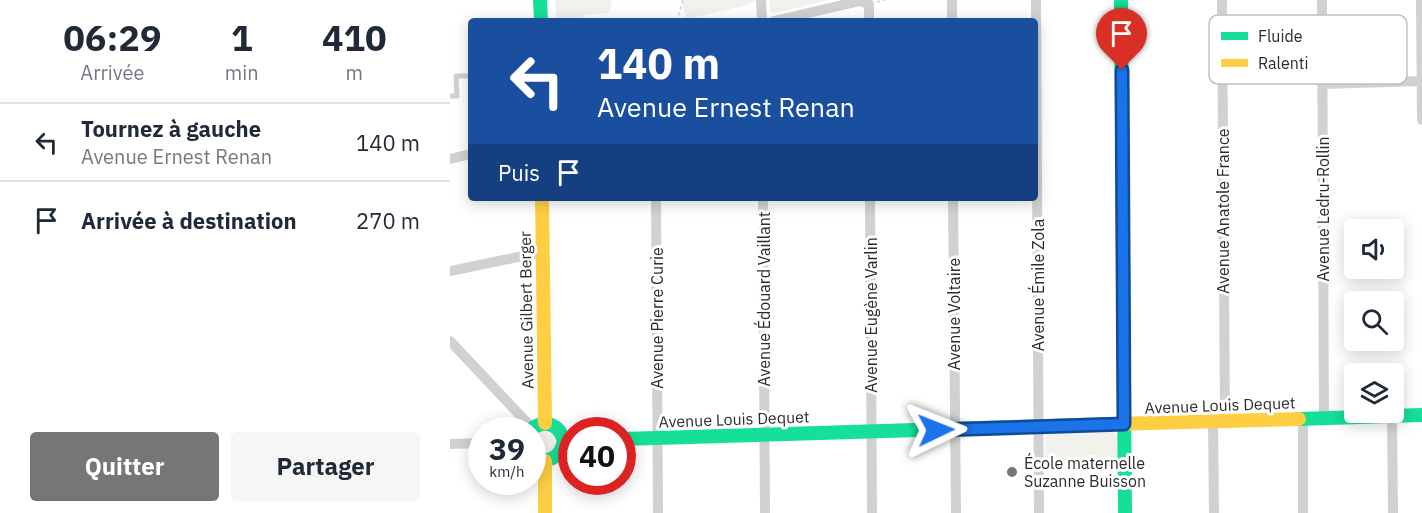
<!DOCTYPE html>
<html lang="fr">
<head>
<meta charset="utf-8">
<style>
  body { margin:0; font-family:"IBM Plex Sans",sans-serif; background:#f6f6f7; color:#1f2937; height:100vh; display:flex; flex-direction:column; font-size:22px; white-space:nowrap }
  * { box-sizing:border-box; margin:0 }
  p { font-size:20px; color:#747a83 }
  .icon { flex:none; width:33px; height:33px; fill:none; stroke:currentColor; stroke-width:2; stroke-linecap:round; stroke-linejoin:round }
  .map { position:relative; flex:1; overflow:hidden }
  .side { display:flex; flex-direction:column; background:#fff; width:450px }
  .side>* { flex:none }
  .guide { position:absolute; left:18px; top:18px; width:570px; height:183px; border-radius:6px; box-shadow:0 3px 15px #0003; background:#1a4fa0; color:#fff; overflow:hidden }
  .buttons { position:absolute; left:894px; top:219px; display:grid; gap:12px }
  .buttons a { display:grid; place-items:center; width:60px; height:60px; border-radius:6px; background:#fff; box-shadow:0 3px 15px #0003; font-size:30px }
  .speed { position:absolute; left:18px; top:417px; display:flex; gap:12px; font-size:30px; font-weight:700; text-align:center }
  .speed>* { display:grid; place-content:center; width:78px; height:78px; border-radius:50%; background:#fff; box-shadow:0 3px 15px #0003; line-height:1 }
  .speed small { font-size:15px; font-weight:400 }
  .speed .limit { border:9px solid #d22; background:#fff; color:#111 }
  .pin { position:absolute; display:grid; place-items:center; width:51px; height:51px; color:#fff; margin:-62px -26px; border-radius:50% 50% 50% 0; rotate:-45deg; box-shadow:0 0 6px #0007 }
  .pin .icon { rotate:45deg }
  .me { position:absolute; width:66px; margin:-33px; rotate:88deg; stroke-linejoin:round; filter:drop-shadow(0 0 4px #0008) }
  .turn { display:flex; align-items:center; gap:21px; height:126px; padding:0 30px; font-size:27px }
  .turn .icon { width:78px; height:78px; stroke-width:2.5 }
  .turn b { display:block; font-size:42px; line-height:51px }
  .then { display:flex; align-items:center; height:57px; padding:0 30px; background:#0003; gap:12px; font-size:22px }
  .eta { display:flex; justify-content:space-evenly; align-items:center; height:102px; text-align:center }
  .eta b { font-size:36px; font-weight:700; line-height:42px }
  .cta { display:flex; gap:12px; margin-top:auto; padding:12px 30px }
  .cta a { flex:1; height:69px; border-radius:6px; background:#767676; color:#fff; font-size:24px; font-weight:700; line-height:69px; text-align:center }
  .cta a+a { background:#f6f6f7; color:#1f2937 }
  ul { padding:0; list-style:none }
  li { display:flex; align-items:center; gap:18px; height:78px; padding:0 30px; border-top:2px solid #e0e1e3 }
  li div { flex:1 }
  li b { display:block; font-size:22px }
  li em { font-style:normal }
  main { display:flex; flex:1; min-height:0 }
  .map>svg:first-child { display:block }
</style>
</head>
<body>
<main>
<section class="side">
<div class="eta">
<div><b>06:29</b><p>Arrivée</p></div>
<div><b>1</b><p>min</p></div>
<div><b>410</b><p>m</p></div>
</div>
<ul>
<li><svg class="icon" aria-label="left" viewBox="0 0 24 24"><path d="M17 20v-9H6M10 6l-5 5 5 5"/></svg><div><b>Tournez à gauche</b><p>Avenue Ernest Renan</p></div><em>140 m</em></li>
<li><svg class="icon" aria-label="arrive" viewBox="0 0 24 24"><path d="M6 21V4h12l-3 4 3 4H6"/></svg><div><b>Arrivée à destination</b></div><em>270 m</em></li>
</ul>
<div class="cta"><a>Quitter</a><a>Partager</a></div>
</section>
<div class="map">
<svg width="972" height="513" viewBox="0 0 972 513">
  <rect width="100%" height="100%" fill="#fff"/>
  <!-- green -->
  <g fill="#f0f2eb">
    <path d="M 105,0 L 162,0 L 159,13 L 133,15 L 133,21 L 107,21 Z"/>
    <path d="M 231,0 L 305,0 L 305,1 L 298,5 L 237,19 Z"/>
    <path d="M 319,0 L 380,0 L 323,13 L 320,11 Z"/>
    <path d="M 98,426 L 110,440 L 100,456 L 83,450 L 83,433 Z"/>
    <path d="M 663,431 L 669,437 L 669,470 L 595,470 L 595,437 L 598,433 Z"/>
  </g>
  <g fill="none" stroke-linecap="round" stroke-linejoin="round">
    <!-- path -->
    <g stroke="#d1d1d1" stroke-width="1.5" stroke-dasharray="3 3" stroke-linecap="butt">
      <path d="M 427,2 L 435,0"/>
      <path d="M 227,21 L 233,0"/>
    </g>
    <!-- lane -->
    <path stroke="#d1d1d1" stroke-width="5" d="M 0,96 L 7,96 L 6,76 L 21,76"/>
    <!-- street -->
    <g stroke="#d1d1d1" stroke-width="10">
      <path d="M 311,0 L 312,21"/>
      <path d="M 502,0 L 502,21"/>
      <path d="M 586,0 L 589,513"/>
      <path d="M 772,0 L 775,421"/>
      <path d="M 872,0 L 874,418"/>
      <path d="M 971,0 L 972,120"/>
      <path d="M 324,21 L 410,1 L 419,4 L 419,21"/>
      <path d="M 872,84 L 972,81"/>
      <path d="M 0,159 L 21,154"/>
      <path d="M 206,198 L 208,513"/>
      <path d="M 313,198 L 315,513"/>
      <path d="M 420,198 L 422,513"/>
      <path d="M 503,198 L 506,513"/>
      <path d="M 0,271 L 92,252"/>
      <path d="M 0,341 L 82,428"/>
      <path d="M 942,416 L 943,513"/>
      <path d="M 853,418 L 853,513"/>
      <path d="M 763,421 L 764,513"/>
      <path d="M 0,444 L 32,443"/>
    </g>
    <!-- fast -->
    <g stroke="#16e098" stroke-width="14">
      <path d="M 90,0 L 91,21"/>
      <path d="M 671,0 L 675,513"/>
      <path d="M 849,419 L 972,415"/>
      <path d="M 80,430 C 94,419 109,423 114,441 C 110,459 98,464 82,456"/>
      <path d="M 172,439 L 662,424"/>
    </g>
    <!-- slow -->
    <g stroke="#ffcf43" stroke-width="14">
      <path d="M 92,198 L 95,423"/>
      <path d="M 662,424 L 849,419"/>
      <path d="M 95,461 L 95,513"/>
    </g>
  </g>
  <g fill="none" stroke-linecap="round" stroke-linejoin="round">
    <defs>
      <path id="route" d="M 486,430 L 674,424 L 672,70"/>
    </defs>
    <!-- route casing -->
    <use href="#route" stroke="#114b97" stroke-width="15"/>
    <!-- route -->
    <use href="#route" stroke="#1a73e8" stroke-width="10"/>
  </g>
  <!-- markers -->
  <circle fill="#767676" stroke="#fff" stroke-width="2" cx="562" cy="472" r="6"/>
  <g text-anchor="middle" stroke-width="6" stroke-linejoin="round" paint-order="stroke">
    <!-- street labels -->
    <g font-size="16" fill="#2c2c2c" stroke="#fff">
      <text transform="translate(873 209) rotate(-90)" y="6">Avenue Ledru-Rollin</text>
      <text transform="translate(773 211) rotate(-90)" y="6">Avenue Anatole France</text>
      <text transform="translate(588 285) rotate(-90)" y="6">Avenue Émile Zola</text>
      <text transform="translate(314 299) rotate(-90)" y="6">Avenue Édouard Vaillant</text>
      <text transform="translate(76 310) rotate(-91)" y="6">Avenue Gilbert Berger</text>
      <text transform="translate(504 314) rotate(-90)" y="6">Avenue Voltaire</text>
      <text transform="translate(421 315) rotate(-90)" y="6">Avenue Eugène Varlin</text>
      <text transform="translate(207 318) rotate(-90)" y="6">Avenue Pierre Curie</text>
      <text transform="translate(770 405) rotate(-2)" y="6">Avenue Louis Dequet</text>
      <text transform="translate(284 419) rotate(-2)" y="6">Avenue Louis Dequet</text>
    </g>
    <!-- poi labels -->
    <g font-size="16" fill="#2c2c2c" stroke="#fff" text-anchor="start">
      <text x="574" y="469">École maternelle<tspan x="574" dy="18">Suzanne Buisson</tspan></text>
    </g>
  </g>
  <!-- legend -->
  <rect x="759" y="15" width="198" height="69" rx="9" fill="#fff" stroke="#c0c0c0" stroke-width="1.5"/>
  <rect x="771" y="32" width="27" height="8" fill="#16e098"/>
  <rect x="771" y="59" width="27" height="8" fill="#ffcf43"/>
  <g font-size="16" fill="#2c2c2c">
    <text x="808" y="42">Fluide</text>
    <text x="808" y="69">Ralenti</text>
  </g>
</svg>
<div class="buttons">
<a><svg class="icon" aria-label="sound" viewBox="0 0 24 24"><path d="M4 9h4l5-4v14l-5-4H4zM17 9q2 3 0 6"/></svg></a>
<a><svg class="icon" aria-label="search" viewBox="0 0 24 24"><circle cx="10" cy="10" r="6"/><path d="M15 15l6 6"/></svg></a>
<a><svg class="icon" aria-label="layers" viewBox="0 0 24 24"><path d="M12 4l9 5-9 5-9-5zM3 14l9 5 9-5"/></svg></a>
</div>
<div class="speed"><div>39<small>km/h</small></div><div class="limit">40</div></div>
<div class="pin" style="left:672px;top:70px;background:#d93025"><svg class="icon" aria-label="arrive" viewBox="0 0 24 24"><path d="M6 21V4h12l-3 4 3 4H6"/></svg></div>
<svg class="me" style="left:486px;top:430px" viewBox="-20 -20 40 40"><path d="M0-17L14 15 0 8-14 15z" fill="#1a73e8" stroke="#fff" stroke-width="4"/></svg>
<div class="guide">
<div class="turn"><svg class="icon" aria-label="left" viewBox="0 0 24 24"><path d="M17 20v-9H6M10 6l-5 5 5 5"/></svg><div><b>140 m</b>Avenue Ernest Renan</div></div>
<div class="then">Puis<svg class="icon" aria-label="arrive" viewBox="0 0 24 24"><path d="M6 21V4h12l-3 4 3 4H6"/></svg></div>
</div>
</div>
</main>
</body>
</html>
